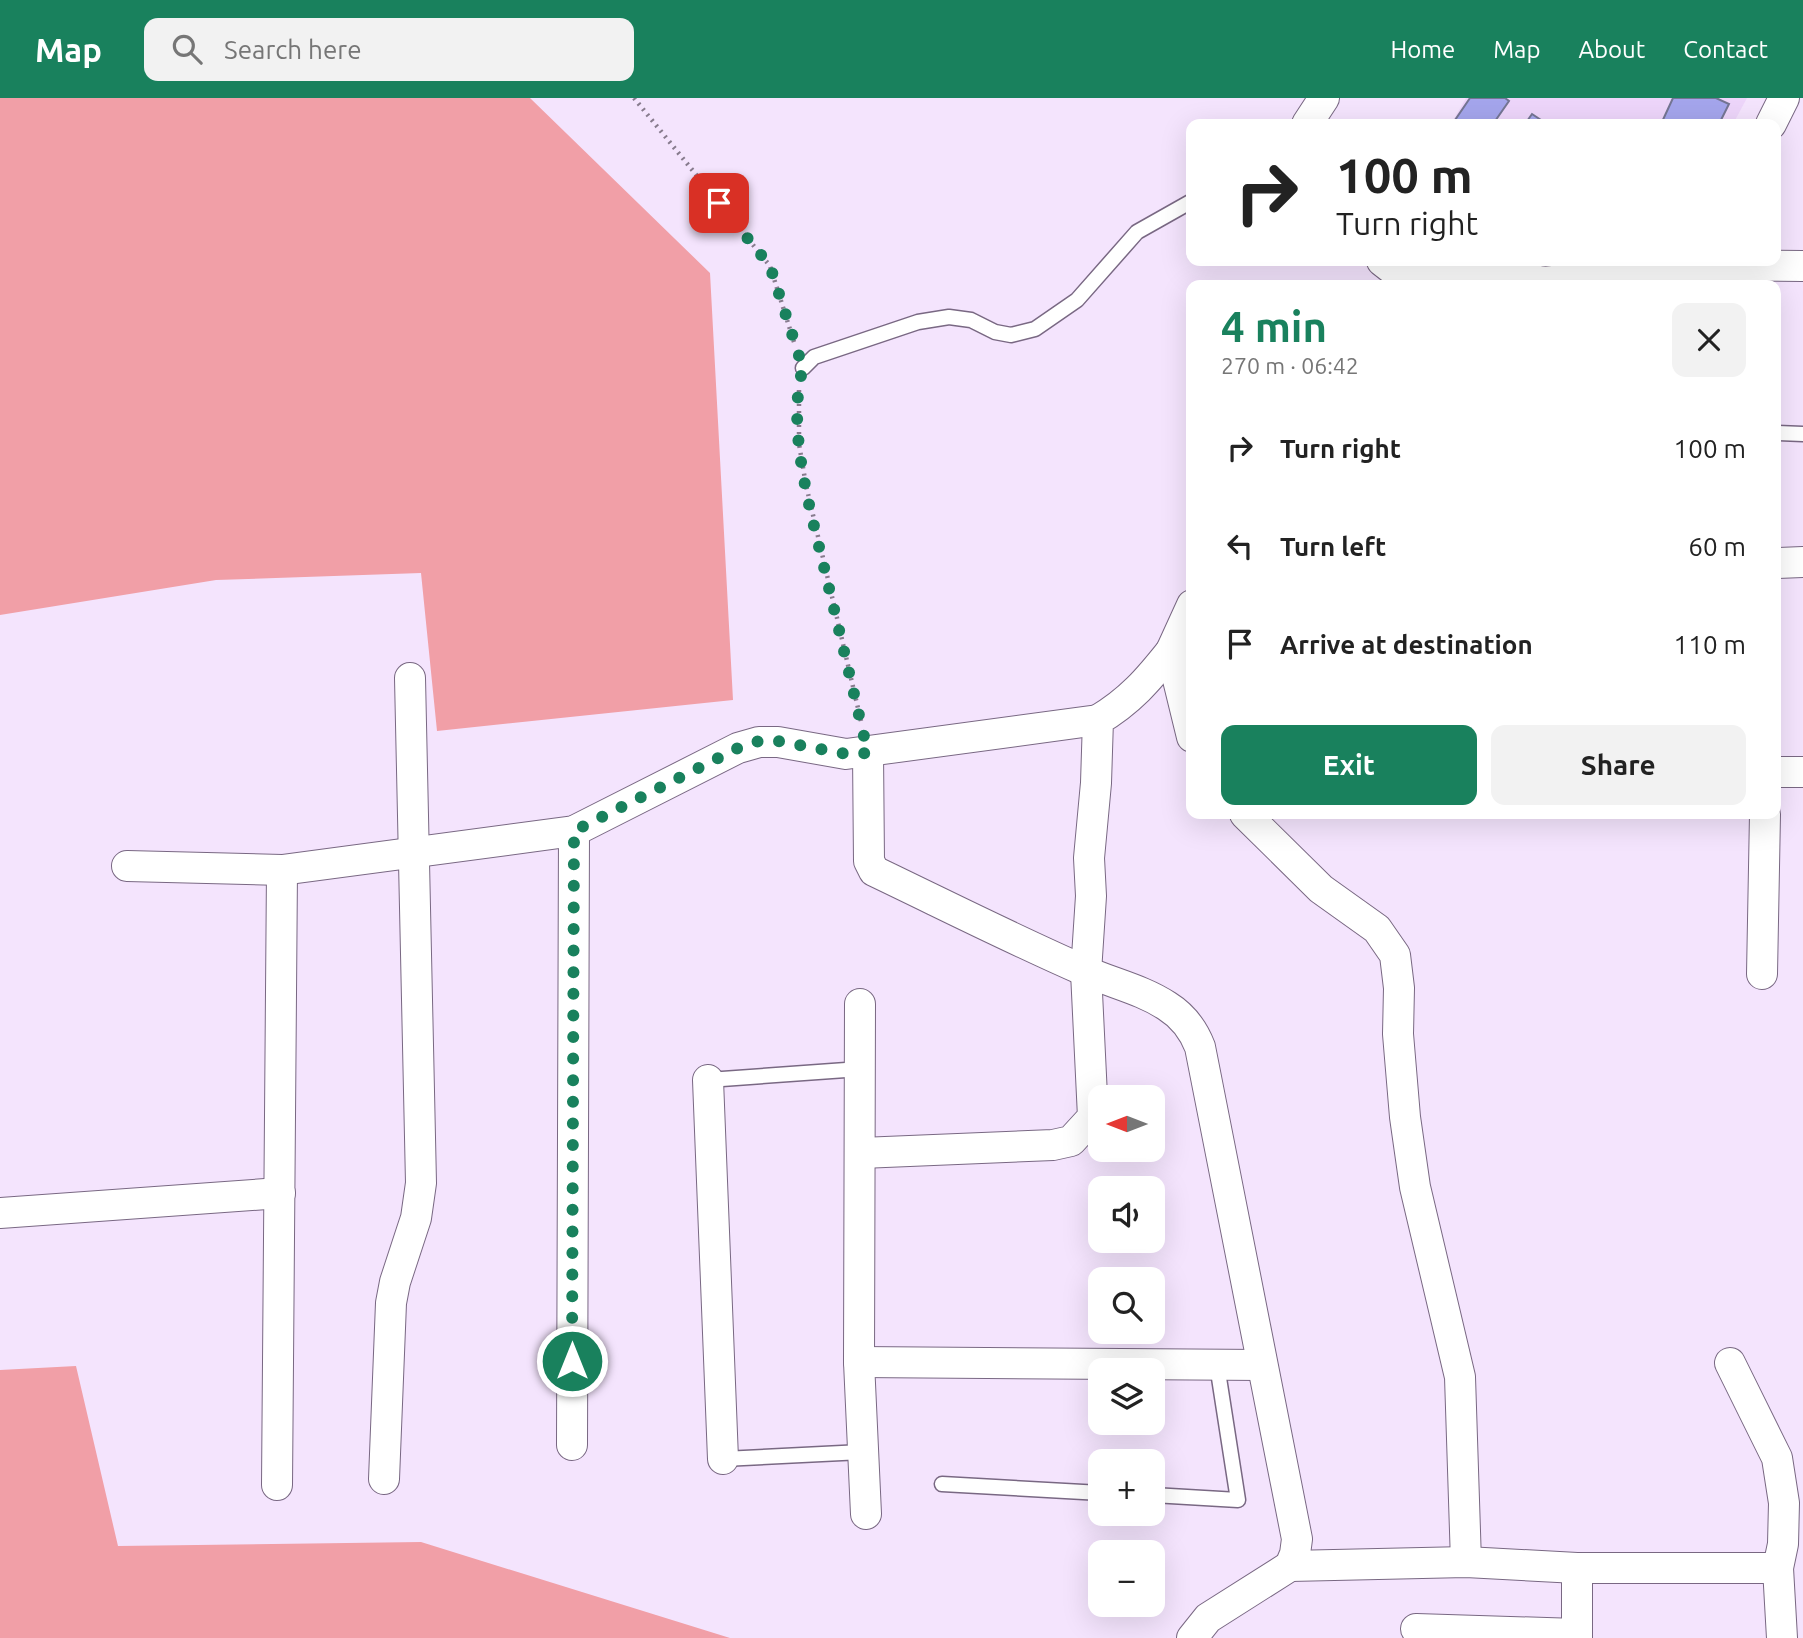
<!DOCTYPE html>
<html lang="en">
<head>
<meta charset="utf-8">
<style>
  body { margin:0; font-family:Ubuntu,sans-serif; background:#f2f2f2; color:#222; height:100vh; display:flex; flex-direction:column; font-size:26px; white-space:nowrap }
  * { box-sizing:border-box; margin:0 }
  p { font-size:23px; color:#767676 }
  .icon { flex:none; width:38px; height:38px; fill:none; stroke:currentColor; stroke-width:2; stroke-linecap:round; stroke-linejoin:round }
  .map { position:relative; flex:1; overflow:hidden }
  .drawer { position:absolute; left:1186px; top:182px; width:595px; height:539px; display:flex; flex-direction:column; background:#fff; border-radius:14px; box-shadow:0 7px 28px #0002 }
  .drawer>* { flex:none }
  .guide { position:absolute; left:1186px; top:21px; width:595px; height:147px; border-radius:14px; box-shadow:0 7px 28px #0002; background:#fff; color:#222; overflow:hidden }
  .needle { width:46px; rotate:270deg }
  .buttons { position:absolute; left:1088px; top:987px; display:grid; gap:14px }
  .buttons a { display:grid; place-items:center; width:77px; height:77px; border-radius:14px; background:#fff; box-shadow:0 7px 28px #0002; font-size:35px }
  .pin { position:absolute; display:grid; place-items:center; width:60px; height:60px; color:#fff; margin:-30px; border-radius:14px; box-shadow:0 4px 10px #0006 }
  .me { position:absolute; width:77px; margin:-38px; rotate:0deg; stroke-linejoin:round; filter:drop-shadow(0 0 5px #0008) }
  .turn { display:flex; align-items:center; gap:24px; height:147px; padding:0 35px; font-size:32px }
  .turn .icon { width:91px; height:91px; stroke-width:2.5 }
  .turn b { display:block; font-size:49px; line-height:60px }
  .round { display:grid; place-items:center; flex:none; width:74px; height:74px; border-radius:14px; background:#f2f2f2 }
  .summary { display:flex; align-items:center; justify-content:space-between; height:119px; padding:0 35px }
  h1 { font-size:42px; font-weight:600; line-height:52px; color:#19815d }
  .primary-button { display:flex; gap:14px; margin-top:auto; padding:14px 35px }
  .primary-button a { flex:1; height:80px; border-radius:14px; background:#19815d; color:#fff; font-size:28px; font-weight:600; line-height:80px; text-align:center }
  .primary-button a+a { background:#f2f2f2; color:#222 }
  ul { padding:0; list-style:none }
  li { display:flex; align-items:center; gap:21px; height:98px; padding:0 35px }
  li div { flex:1 }
  li b { display:block; font-size:26px }
  li em { font-style:normal }
  header { display:flex; align-items:center; gap:42px; box-sizing:border-box; height:98px; padding:0 35px; background:#19815d; color:#fff }
  header strong { font-size:33px }
  nav { display:flex; gap:38px; margin-inline-start:auto; font-size:24px }
  .search { width:490px; height:63px; background:#f2f2f2; display:flex; align-items:center; gap:18px; box-sizing:border-box; padding:0 24px; border-radius:14px; color:#767676; font-size:26px }
  .map>svg:first-child { display:block }
</style>
</head>
<body>
<header>
<strong>Map</strong>
<div class="search"><svg class="icon" aria-label="search" viewBox="0 0 24 24"><circle cx="10" cy="10" r="6"/><path d="M15 15l6 6"/></svg>Search here</div>
<nav><a>Home</a><a>Map</a><a>About</a><a>Contact</a></nav>
</header>
<div class="map">
<svg width="1803" height="1540" viewBox="0 0 1803 1540">
  <rect width="100%" height="100%" fill="#f4e4fd"/>
  <!-- built -->
  <path fill="#edd5fa" d="M 1466,0 L 1747,0 L 1733,26 L 1451,26 Z"/>
  <!-- green -->
  <g fill="#f19fa7">
    <path d="M 0,0 L 530,0 L 710,175 L 733,602 L 437,633 L 421,475 L 216,482 L 0,517 Z"/>
    <path d="M 76,1268 L 118,1448 L 421,1444 L 730,1540 L 0,1540 L 0,1272 Z"/>
  </g>
  <!-- building -->
  <g fill="#a4a5ec" stroke="#747593" stroke-width="2">
    <path d="M 1470,0 L 1505,0 L 1509,3 L 1493,26 L 1456,26 L 1453,25 Z"/>
    <path d="M 1673,0 L 1716,0 L 1729,6 L 1719,26 L 1661,26 Z"/>
    <path d="M 1532,16 L 1547,26 L 1525,26 Z"/>
  </g>
  <g fill="none" stroke-linecap="round" stroke-linejoin="round">
    <defs>
      <g id="lane">
        <path d="M 803,270 L 814,259 L 918,224 L 949,219 L 971,222 L 995,234 L 1011,237 L 1035,231 L 1077,202 L 1137,134 L 1192,103"/>
        <path d="M 1776,335 L 1803,336"/>
        <path d="M 708,982 L 860,971"/>
        <path d="M 723,1361 L 862,1354"/>
        <path d="M 942,1386 L 1101,1395"/>
        <path d="M 1153,1397 L 1238,1402 L 1217,1267"/>
      </g>
      <g id="street">
        <path d="M 1307,26 L 1324,0"/>
        <path d="M 1771,26 L 1784,0"/>
        <path d="M 1382,163 L 1391,170 L 1417,174 L 1524,180 L 1544,184 L 1699,167 L 1803,168"/>
        <path d="M 1776,465 L 1803,464"/>
        <path d="M 1192,507 L 1171,553 L 1192,639"/>
        <path d="M 868,655 L 869,763 L 874,773 C 943,806 1012,841 1083,872 C 1111,885 1141,891 1167,908 C 1183,918 1193,931 1200,949 L 1297,1441 L 1295,1456 L 1290,1468 L 1208,1520 L 1192,1540"/>
        <path d="M 1776,674 L 1803,674"/>
        <path d="M 1245,716 L 1321,791 L 1377,831 L 1395,857 L 1399,890 L 1398,936 L 1405,1019 L 1415,1089 L 1460,1279 L 1466,1464"/>
        <path d="M 127,768 L 282,772 L 574,733 L 738,650 L 759,644 L 778,644 L 846,656 L 1098,622"/>
        <path d="M 1762,876 L 1765,716"/>
        <path d="M 860,906 L 859,1264 L 866,1416"/>
        <path d="M 708,982 L 723,1361"/>
        <path d="M 861,1055 L 1053,1047 L 1071,1043 L 1093,1019 L 1086,874 L 1091,798 L 1089,760 L 1096,685 L 1098,622 C 1130,603 1148,582 1171,553"/>
        <path d="M 0,1115 L 280,1095"/>
        <path d="M 859,1264 L 1262,1267"/>
        <path d="M 1730,1265 L 1777,1360 L 1784,1405 L 1783,1446 L 1778,1470 L 1782,1540"/>
        <path d="M 572,1347 L 574,733"/>
        <path d="M 384,1381 L 391,1205 L 395,1184 L 416,1120 L 421,1085 L 410,580"/>
        <path d="M 277,1387 L 282,772"/>
        <path d="M 1290,1468 L 1466,1464 L 1577,1470 L 1778,1470"/>
        <path d="M 1577,1470 L 1577,1540"/>
        <path d="M 1416,1531 L 1577,1536"/>
      </g>
    </defs>
    <!-- lane casing -->
    <use href="#lane" stroke="#796883" stroke-width="17"/>
    <!-- street casing -->
    <use href="#street" stroke="#796883" stroke-width="32"/>
    <!-- path -->
    <g stroke="#877b8d" stroke-width="4.5" stroke-dasharray="2 5" stroke-linecap="butt">
      <path d="M 634,0 L 770,168 L 794,244"/>
      <path d="M 799,292 L 799,346 L 806,387 L 861,623"/>
    </g>
    <!-- lane -->
    <use href="#lane" stroke="#fff" stroke-width="14"/>
    <!-- street -->
    <use href="#street" stroke="#fff" stroke-width="30"/>
  </g>
  <g fill="none" stroke-linecap="round" stroke-linejoin="round">
    <!-- route -->
    <path stroke="#19815d" stroke-width="12" stroke-dasharray="0 21.6" d="M 572,1263 L 574,733 L 738,650 L 759,643 L 778,643 L 846,656 L 868,655 C 854,597 841,539 827,482 C 813,420 785,332 803,270 L 770,168 L 719,105"/>
  </g>
</svg>
<div class="buttons">
<a><svg class="needle" viewBox="-14 -14 28 28"><path d="M0-13l5 13h-10z" fill="#e53935"/><path d="M0 13l5-13h-10z" fill="#767676"/></svg></a>
<a><svg class="icon" aria-label="sound" viewBox="0 0 24 24"><path d="M4 9h4l5-4v14l-5-4H4zM17 9q2 3 0 6"/></svg></a>
<a><svg class="icon" aria-label="search" viewBox="0 0 24 24"><circle cx="10" cy="10" r="6"/><path d="M15 15l6 6"/></svg></a>
<a><svg class="icon" aria-label="layers" viewBox="0 0 24 24"><path d="M12 4l9 5-9 5-9-5zM3 14l9 5 9-5"/></svg></a>
<a>+</a>
<a>−</a>
</div>
<div class="pin" style="left:719px;top:105px;background:#d93025"><svg class="icon" aria-label="arrive" viewBox="0 0 24 24"><path d="M6 21V4h12l-3 4 3 4H6"/></svg></div>
<svg class="me" style="left:572px;top:1263px" viewBox="-20 -20 40 40"><circle r="17" fill="#19815d" stroke="#fff" stroke-width="3"/><path d="M0-11L8 9 0 5-8 9z" fill="#fff"/></svg>
<div class="guide">
<div class="turn"><svg class="icon" aria-label="right" viewBox="0 0 24 24"><path d="M7 20v-9h11M14 6l5 5-5 5"/></svg><div><b>100 m</b>Turn right</div></div>
</div>
<section class="drawer">
<div class="summary"><div><h1>4 min</h1><p>270 m · 06:42</p></div><a class="round"><svg class="icon" aria-label="close" viewBox="0 0 24 24"><path d="M6 6l12 12M18 6L6 18"/></svg></a></div>
<ul>
<li><svg class="icon" aria-label="right" viewBox="0 0 24 24"><path d="M7 20v-9h11M14 6l5 5-5 5"/></svg><div><b>Turn right</b></div><em>100 m</em></li>
<li><svg class="icon" aria-label="left" viewBox="0 0 24 24"><path d="M17 20v-9H6M10 6l-5 5 5 5"/></svg><div><b>Turn left</b></div><em>60 m</em></li>
<li><svg class="icon" aria-label="arrive" viewBox="0 0 24 24"><path d="M6 21V4h12l-3 4 3 4H6"/></svg><div><b>Arrive at destination</b></div><em>110 m</em></li>
</ul>
<div class="primary-button"><a>Exit</a><a>Share</a></div>
</section>
</div>
</body>
</html>
